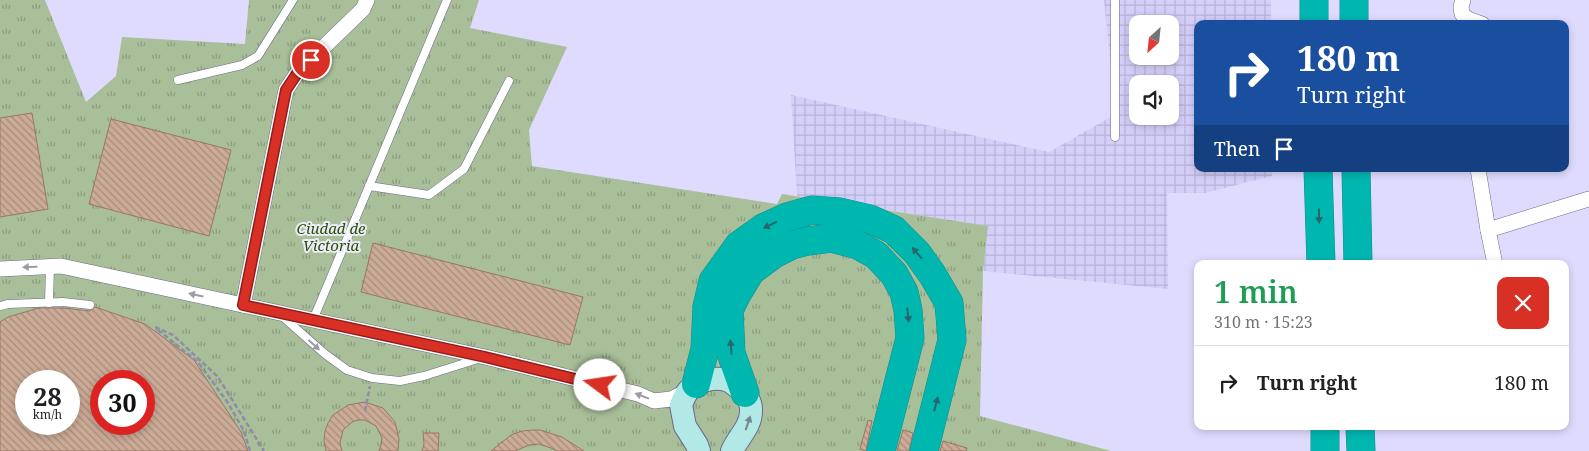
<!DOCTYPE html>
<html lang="en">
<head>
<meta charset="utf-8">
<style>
  body { margin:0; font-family:"Noto Serif",serif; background:#f6f6f6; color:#202124; height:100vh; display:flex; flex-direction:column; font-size:19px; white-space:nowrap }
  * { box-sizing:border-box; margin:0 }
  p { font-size:16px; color:#757577 }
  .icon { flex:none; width:28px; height:28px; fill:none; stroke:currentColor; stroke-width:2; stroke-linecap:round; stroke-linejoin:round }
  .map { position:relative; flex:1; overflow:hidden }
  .side { position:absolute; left:1194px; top:260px; width:375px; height:170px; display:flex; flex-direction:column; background:#fff; border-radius:10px; box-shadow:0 2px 8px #0003 }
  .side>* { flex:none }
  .top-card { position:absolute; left:1194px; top:20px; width:375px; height:152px; border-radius:10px; box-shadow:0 2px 8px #0003; background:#1a4fa0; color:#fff; overflow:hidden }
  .needle { width:32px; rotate:207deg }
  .tools { position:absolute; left:1129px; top:15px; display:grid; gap:10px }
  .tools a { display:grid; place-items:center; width:50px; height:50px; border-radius:10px; background:#fff; box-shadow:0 2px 8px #0003; font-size:25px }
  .speed { position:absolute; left:15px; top:370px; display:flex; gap:10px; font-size:25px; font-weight:700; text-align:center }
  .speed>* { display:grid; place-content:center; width:65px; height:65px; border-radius:50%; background:#fff; box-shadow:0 2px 8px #0003; line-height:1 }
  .speed small { font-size:12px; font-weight:400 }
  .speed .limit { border:8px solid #d22; background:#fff; color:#111 }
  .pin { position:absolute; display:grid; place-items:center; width:42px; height:42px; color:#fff; margin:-21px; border:2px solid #fff; border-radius:50%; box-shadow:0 1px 5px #0007 }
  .me { position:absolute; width:55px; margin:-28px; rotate:284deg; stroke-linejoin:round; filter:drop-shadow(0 0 4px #0008) }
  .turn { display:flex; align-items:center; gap:18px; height:105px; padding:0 20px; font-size:22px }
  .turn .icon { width:65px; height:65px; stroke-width:2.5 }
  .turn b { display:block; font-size:35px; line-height:42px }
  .then { display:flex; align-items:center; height:48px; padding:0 20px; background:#0003; gap:10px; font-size:19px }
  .round { display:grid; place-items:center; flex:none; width:52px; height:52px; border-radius:10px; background:#f6f6f6 }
  .summary { display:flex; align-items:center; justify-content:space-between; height:85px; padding:0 20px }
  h1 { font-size:30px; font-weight:600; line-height:38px; color:#1e9e55 }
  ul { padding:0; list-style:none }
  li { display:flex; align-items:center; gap:15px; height:75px; padding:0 20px; border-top:1px solid #e0e0e0 }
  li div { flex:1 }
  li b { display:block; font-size:19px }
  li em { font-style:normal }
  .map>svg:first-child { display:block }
</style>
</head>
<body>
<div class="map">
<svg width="1589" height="451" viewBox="0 0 1589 451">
  <defs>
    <pattern id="industrial-grid" width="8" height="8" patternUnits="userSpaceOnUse" patternTransform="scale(1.25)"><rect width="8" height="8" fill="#d4cff9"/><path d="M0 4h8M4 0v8" fill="none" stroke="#b7b2d7"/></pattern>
    <pattern id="park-tufts" width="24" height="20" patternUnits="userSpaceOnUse" patternTransform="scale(1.25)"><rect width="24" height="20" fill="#a9bf99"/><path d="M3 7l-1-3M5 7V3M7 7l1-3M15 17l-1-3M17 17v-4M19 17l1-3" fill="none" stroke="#8b9c7f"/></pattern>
    <pattern id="building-back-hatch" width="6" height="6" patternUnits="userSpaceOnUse" patternTransform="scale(1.25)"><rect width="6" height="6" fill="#ccab97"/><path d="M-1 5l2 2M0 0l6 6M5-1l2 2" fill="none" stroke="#a78c7d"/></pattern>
  </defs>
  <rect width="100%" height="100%" fill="#dfdbfe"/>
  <!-- industrial -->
  <path fill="url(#industrial-grid)" fill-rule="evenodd" d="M 1104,0 L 1271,0 L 1271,24 L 1198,24 L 1198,169 L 1272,169 L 1272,176 L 1205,193 L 1167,193 L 1168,289 L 983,271 L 987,226 L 797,196 L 791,95 L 1049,152 L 1116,114 ZM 1138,24 L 1170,24 L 1170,56 L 1138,56 ZM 1138,84 L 1170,84 L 1170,116 L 1138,116 Z"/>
  <!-- park -->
  <path fill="url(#park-tufts)" fill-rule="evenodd" d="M 0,0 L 45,0 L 86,102 L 116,76 L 122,37 L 245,44 L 249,0 L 479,0 L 470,28 L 567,47 L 529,130 L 532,166 L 777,204 L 782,194 L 988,226 L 983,271 L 980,416 L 1111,451 L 0,451 ZM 26,381 L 69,381 L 69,424 L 26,424 ZM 101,381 L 144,381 L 144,424 L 101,424 Z"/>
  <!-- building -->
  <g fill="url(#building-back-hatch)" stroke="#977865" fill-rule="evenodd">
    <path d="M 32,113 L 48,209 L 0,217 L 0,118 Z"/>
    <path d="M 111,119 L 231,150 L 209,236 L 89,204 Z"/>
    <path d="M 373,243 L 583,297 L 570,345 L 361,292 Z"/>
    <path d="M 95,307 L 145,324 L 194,360 L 241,432 L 248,451 L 0,451 L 0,322 L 8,317 L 39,308 L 63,308 L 90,311 ZM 26,381 L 69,381 L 69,424 L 26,424 ZM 101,381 L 144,381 L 144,424 L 101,424 Z"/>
    <path d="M 365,402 L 383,408 L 395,422 L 399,439 L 398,451 L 379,451 L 381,445 L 382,438 L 376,426 L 365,420 L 358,420 L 352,422 L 343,430 L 340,443 L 342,451 L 326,451 L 324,440 L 325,431 L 328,423 L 333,415 L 348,405 Z"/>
    <path d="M 868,420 L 872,421 L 866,451 L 860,449 Z"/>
    <path d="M 533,430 L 540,430 L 562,437 L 584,451 L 557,451 L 551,448 L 539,444 L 529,445 L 515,451 L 491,451 L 511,435 L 522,431 Z"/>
    <path d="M 903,430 L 913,433 L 909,451 L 897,451 Z"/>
    <path d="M 423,433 L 439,433 L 438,451 L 422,451 L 424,444 Z"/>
    <path d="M 943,441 L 967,448 L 966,451 L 940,451 Z"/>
  </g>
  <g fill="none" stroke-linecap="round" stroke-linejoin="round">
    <defs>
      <g id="lane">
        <path d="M 1115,0 L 1115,137"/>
        <path d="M 178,80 L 242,65 L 258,56 L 293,0"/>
        <path d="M 369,186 L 429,195 L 464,169 L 509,81"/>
        <path d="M 49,303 L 50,266"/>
        <path d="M 0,306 L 8,304 L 63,302 L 90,305"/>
        <path d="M 283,317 L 325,354 L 347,370 L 372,378 L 400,381 L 424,376 L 478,359"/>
        <path d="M 313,320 L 447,0"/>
      </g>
      <g id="street">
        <path d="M 1463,0 L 1461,7 L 1462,14 L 1468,19 L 1482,24"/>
        <path d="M 1478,169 L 1488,230 L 1589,199"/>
        <path d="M 1488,230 L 1495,264"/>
        <path d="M 0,269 L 61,266 L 485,357 L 638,394 L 654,401 L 671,399 L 688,391"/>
        <path d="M 243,305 L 286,90 L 298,72 L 363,9 L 367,0"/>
      </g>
      <path id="secondary" d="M 699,451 L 697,445 L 685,426 L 681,405 C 683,400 685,395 688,391 C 697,380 718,375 731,382 C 734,384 737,387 740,389 C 746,394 751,402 751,409 C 752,426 738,437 732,451"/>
      <g id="highway">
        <path d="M 1314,0 L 1314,24"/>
        <path d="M 1354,0 L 1354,24"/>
        <path d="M 1318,169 L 1321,264"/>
        <path d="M 1356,169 L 1358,264"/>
        <path d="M 696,384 L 705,349 L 707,307 L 713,281 L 739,245 L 763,228 L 787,217 L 812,210 L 840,212 L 870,219 L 894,230 L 917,253 L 932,274 L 949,303 L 952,340 L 924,451"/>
        <path d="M 745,393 L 731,353 L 729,310 L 737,294 L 751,271 L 774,254 L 792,245 L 808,241 L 831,238 L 858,245 L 876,255 L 894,274 L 904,292 L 908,310 L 910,338 L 881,451"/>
        <path d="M 1325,426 L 1325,451"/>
        <path d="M 1360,426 L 1361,451"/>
      </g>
    </defs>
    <!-- lane casing -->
    <use href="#lane" stroke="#6c6987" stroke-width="9"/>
    <!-- street casing -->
    <use href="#street" stroke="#6c6987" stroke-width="16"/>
    <!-- secondary casing -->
    <use href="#secondary" stroke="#6c6987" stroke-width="24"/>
    <!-- highway casing -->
    <use href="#highway" stroke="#158b8c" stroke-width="29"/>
    <!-- path -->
    <g stroke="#8f8ca5" stroke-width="2.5" stroke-dasharray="5 2.5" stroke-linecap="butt">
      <path d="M 155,327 L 173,335 L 218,377 L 264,451"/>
      <path d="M 158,330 L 198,362 L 228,403 L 244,431 L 250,451"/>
      <path d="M 365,411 L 370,386"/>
    </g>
    <!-- lane -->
    <use href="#lane" stroke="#fff" stroke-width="8"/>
    <!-- street -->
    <use href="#street" stroke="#fff" stroke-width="15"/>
    <!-- secondary -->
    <use href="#secondary" stroke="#b2e9e7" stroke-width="22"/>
    <!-- highway -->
    <use href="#highway" stroke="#00b7b0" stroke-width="28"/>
  </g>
  <!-- one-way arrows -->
  <defs><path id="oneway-solid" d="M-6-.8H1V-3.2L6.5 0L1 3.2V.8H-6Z" transform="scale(1.25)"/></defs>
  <g fill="#26666c">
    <use href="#oneway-solid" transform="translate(1319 216) rotate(89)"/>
    <use href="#oneway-solid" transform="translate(770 225) rotate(154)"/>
    <use href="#oneway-solid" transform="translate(917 253) rotate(-131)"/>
    <use href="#oneway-solid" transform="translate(908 315) rotate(84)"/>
    <use href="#oneway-solid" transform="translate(731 347) rotate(-95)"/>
    <use href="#oneway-solid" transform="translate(936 404) rotate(-76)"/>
  </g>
  <g fill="#9d9ca4">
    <use href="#oneway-solid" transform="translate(30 267) rotate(178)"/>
    <use href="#oneway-solid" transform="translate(196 295) rotate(-168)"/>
    <use href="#oneway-solid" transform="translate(314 345) rotate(42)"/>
    <use href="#oneway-solid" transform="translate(642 396) rotate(-159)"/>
  </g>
  <use fill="#718990" href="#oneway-solid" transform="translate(748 423) rotate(-71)"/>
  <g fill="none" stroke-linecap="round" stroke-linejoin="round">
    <defs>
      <path id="route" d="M 311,60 L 298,72 L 286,90 L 243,305 L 485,357 L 600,385"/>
    </defs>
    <!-- route casing -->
    <use href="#route" stroke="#8d1f18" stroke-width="12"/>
    <!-- route -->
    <use href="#route" stroke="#d93025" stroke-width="9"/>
  </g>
  <g text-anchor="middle" stroke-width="4" stroke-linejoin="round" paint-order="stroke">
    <!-- park labels -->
    <g font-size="15" font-style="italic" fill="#2d5003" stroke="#ecebf9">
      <text x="331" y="234">Ciudad de<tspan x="331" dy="17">Victoria</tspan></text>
    </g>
  </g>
</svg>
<div class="tools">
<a><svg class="needle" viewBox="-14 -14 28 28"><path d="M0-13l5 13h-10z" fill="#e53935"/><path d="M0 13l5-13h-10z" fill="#757577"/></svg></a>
<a><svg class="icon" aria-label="sound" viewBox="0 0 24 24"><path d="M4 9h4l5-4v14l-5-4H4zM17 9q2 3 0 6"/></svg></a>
</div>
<div class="speed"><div>28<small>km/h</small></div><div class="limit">30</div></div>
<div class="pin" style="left:311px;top:60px;background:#d93025"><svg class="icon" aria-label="arrive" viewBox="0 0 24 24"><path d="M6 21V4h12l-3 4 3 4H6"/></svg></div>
<svg class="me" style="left:600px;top:385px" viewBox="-20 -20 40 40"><circle r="19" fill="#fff"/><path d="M0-13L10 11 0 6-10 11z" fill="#d93025"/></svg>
<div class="top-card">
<div class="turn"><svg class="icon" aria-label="right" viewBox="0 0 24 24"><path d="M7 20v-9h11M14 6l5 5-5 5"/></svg><div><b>180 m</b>Turn right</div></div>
<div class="then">Then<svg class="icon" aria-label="arrive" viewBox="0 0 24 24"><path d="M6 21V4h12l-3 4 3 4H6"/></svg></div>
</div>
<section class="side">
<div class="summary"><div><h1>1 min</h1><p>310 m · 15:23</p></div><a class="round" style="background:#d93025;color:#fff"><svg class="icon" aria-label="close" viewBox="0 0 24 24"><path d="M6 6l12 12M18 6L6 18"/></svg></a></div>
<ul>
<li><svg class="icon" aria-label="right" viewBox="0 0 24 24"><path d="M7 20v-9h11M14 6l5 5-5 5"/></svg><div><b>Turn right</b></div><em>180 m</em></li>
</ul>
</section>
</div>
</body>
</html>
